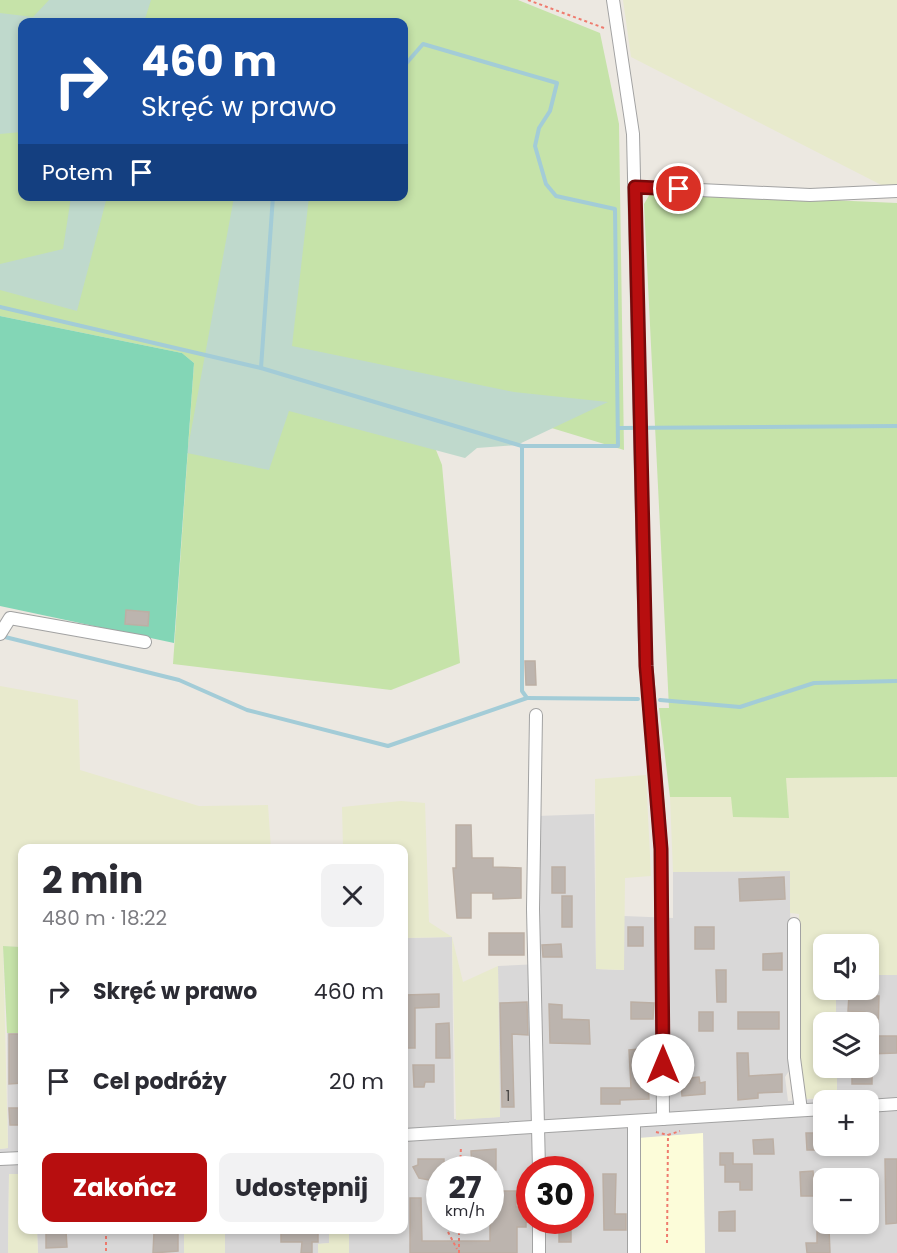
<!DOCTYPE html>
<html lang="pl">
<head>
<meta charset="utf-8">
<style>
  body { margin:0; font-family:Poppins,sans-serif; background:#f2f2f3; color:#2b2b33; height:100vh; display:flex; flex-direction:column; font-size:22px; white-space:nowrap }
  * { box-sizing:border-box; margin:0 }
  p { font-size:20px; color:#7c7c81 }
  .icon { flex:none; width:33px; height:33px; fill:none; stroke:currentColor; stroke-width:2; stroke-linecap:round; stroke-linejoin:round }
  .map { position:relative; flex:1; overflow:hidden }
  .sheet { position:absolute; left:18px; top:844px; width:390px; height:390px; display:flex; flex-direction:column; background:#fff; border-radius:12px; box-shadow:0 3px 9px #0003 }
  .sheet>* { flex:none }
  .banner { position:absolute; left:18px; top:18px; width:390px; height:183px; border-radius:12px; box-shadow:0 3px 9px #0003; background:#1a4fa0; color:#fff; overflow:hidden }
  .tools { position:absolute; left:813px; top:934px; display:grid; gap:12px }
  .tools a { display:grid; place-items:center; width:66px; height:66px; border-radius:12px; background:#fff; box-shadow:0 3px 9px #0003; font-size:30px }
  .speed { position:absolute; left:426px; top:1156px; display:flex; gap:12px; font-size:30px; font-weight:700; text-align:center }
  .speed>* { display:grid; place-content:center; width:78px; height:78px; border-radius:50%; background:#fff; box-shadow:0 3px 9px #0003; line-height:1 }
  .speed small { font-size:15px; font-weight:400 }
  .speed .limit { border:9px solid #d22; background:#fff; color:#111 }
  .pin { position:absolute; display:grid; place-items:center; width:51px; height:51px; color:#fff; margin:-26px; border:3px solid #fff; border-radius:50%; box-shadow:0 2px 6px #0007 }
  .me { position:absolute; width:66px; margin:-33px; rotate:0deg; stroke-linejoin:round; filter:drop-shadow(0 0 4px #0008) }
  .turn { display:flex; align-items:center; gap:21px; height:126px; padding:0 24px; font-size:27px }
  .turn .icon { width:78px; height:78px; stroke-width:2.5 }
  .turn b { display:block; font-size:42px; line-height:51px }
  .then { display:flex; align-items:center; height:57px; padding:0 24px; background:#0003; gap:12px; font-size:22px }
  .round { display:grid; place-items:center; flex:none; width:63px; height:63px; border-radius:12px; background:#f2f2f3 }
  .headline { display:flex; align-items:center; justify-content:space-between; height:102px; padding:0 24px }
  h1 { font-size:36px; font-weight:700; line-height:45px }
  .cta { display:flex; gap:12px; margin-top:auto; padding:12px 24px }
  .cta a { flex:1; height:69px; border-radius:12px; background:#b70e0f; color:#fff; font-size:24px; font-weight:700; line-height:69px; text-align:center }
  .cta a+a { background:#f2f2f3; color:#2b2b33 }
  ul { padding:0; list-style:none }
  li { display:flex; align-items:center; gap:18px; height:90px; padding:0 24px }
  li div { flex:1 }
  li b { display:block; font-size:22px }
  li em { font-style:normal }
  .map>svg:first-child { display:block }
</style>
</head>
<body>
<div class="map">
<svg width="897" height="1253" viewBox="0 0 897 1253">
  <rect width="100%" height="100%" fill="#ece8e1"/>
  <!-- residential -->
  <g fill="#d9d8d8" fill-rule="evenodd">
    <path d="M 594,814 L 596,969 L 624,970 L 624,916 L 673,918 L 673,872 L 790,871 L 791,1068 L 785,1077 L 788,1101 L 837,1097 L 837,1068 L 868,1068 L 868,1023 L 836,1023 L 836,990 L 868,990 L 869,975 L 897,975 L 897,1253 L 705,1253 L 702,1133 L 638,1253 L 349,1253 L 349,1230 L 404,1230 L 404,938 L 452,937 L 454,1119 L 500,1117 L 498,966 L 539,964 L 537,816 ZM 824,1101 L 868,1101 L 868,1146 L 824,1146 ZM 440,1170 L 490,1170 L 490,1221 L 440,1221 ZM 530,1170 L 580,1170 L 580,1221 L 530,1221 ZM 824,1179 L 868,1179 L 868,1224 L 824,1224 Z"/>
    <path d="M 7,1033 L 22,1033 L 22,1174 L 9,1175 L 8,1253 L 0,1253 L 0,1149 L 8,1148 Z"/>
    <path d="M 37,1230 L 184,1230 L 184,1253 L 38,1253 Z"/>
    <path d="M 225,1230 L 329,1230 L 329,1243 L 318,1244 L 318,1253 L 225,1253 Z"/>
  </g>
  <!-- education -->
  <path fill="#fcfcd9" d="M 703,1133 L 705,1253 L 638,1253 L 638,1138 Z"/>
  <!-- farmland -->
  <g fill="#e8eacd">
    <path d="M 623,0 L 897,0 L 897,193 L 631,57 Z"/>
    <path d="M 0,686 L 78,700 L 80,770 L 199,806 L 268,805 L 271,849 L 22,849 L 22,947 L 3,946 L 8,1148 L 0,1149 Z"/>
    <path d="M 646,775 L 651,876 L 625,878 L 624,970 L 596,969 L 595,779 Z"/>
    <path d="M 897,777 L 897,975 L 869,975 L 868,945 L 824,945 L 824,990 L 836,990 L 836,1023 L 824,1023 L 824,1068 L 837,1068 L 837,1097 L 805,1099 L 800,1066 L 799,914 L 790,913 L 790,871 L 673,872 L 670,797 L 732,797 L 789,818 L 785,778 Z"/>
    <path d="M 401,801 L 425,803 L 429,922 L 452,937 L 463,982 L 498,966 L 500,1117 L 456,1120 L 452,937 L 404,938 L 404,849 L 343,849 L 342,807 Z"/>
    <path d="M 9,1174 L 22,1174 L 22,1230 L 37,1230 L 38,1253 L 8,1253 Z"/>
    <rect x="184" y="1230" width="41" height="23"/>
    <path d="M 329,1230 L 349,1230 L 349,1253 L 318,1253 L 318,1244 L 329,1243 Z"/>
  </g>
  <!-- grass -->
  <g fill="#c6e3a9" fill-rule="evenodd">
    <path d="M 0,0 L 518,0 L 600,33 L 619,124 L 624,450 L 410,385 L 442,465 L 460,663 L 391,690 L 173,664 L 194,363 L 182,353 L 0,316 ZM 22,22 L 404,22 L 404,196 L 22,196 Z"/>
    <path d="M 651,192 L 897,203 L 897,777 L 786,778 L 789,818 L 733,817 L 731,797 L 670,797 L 659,708 L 669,708 L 644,204 Z"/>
    <path d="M 3,946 L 22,947 L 22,1033 L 7,1033 Z"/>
  </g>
  <!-- wetland -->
  <g fill="#bfd9cc">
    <path d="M 49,0 L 151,0 L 144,22 L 22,22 L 22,132 L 0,134 L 0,13 L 33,17 Z"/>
    <path d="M 71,197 L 107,197 L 77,311 L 0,290 L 0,264 L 63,249 Z"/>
    <path d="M 234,197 L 309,197 L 292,346 L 514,392 L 608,402 L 517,445 L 477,448 L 465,458 L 289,411 L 269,470 L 187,453 Z"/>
  </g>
  <!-- pitch -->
  <path fill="#83d6b6" d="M 0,316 L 182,353 L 194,363 L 174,643 L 0,606 Z"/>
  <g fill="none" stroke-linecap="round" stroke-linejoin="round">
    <!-- stream -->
    <g stroke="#a3ccd7" stroke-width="4">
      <path d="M 0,307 L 261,368 L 522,446 L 618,446 L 615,209 L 556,196 L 546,184 L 535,146 L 539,128 L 550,111 L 557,83 L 423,44 L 404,66"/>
      <path d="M 261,368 L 273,196"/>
      <path d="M 618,428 L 897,426"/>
      <path d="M 5,637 L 179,680 L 247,710 L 388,746 L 527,698 L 522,691 L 522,446"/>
      <path d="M 527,698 L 638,699"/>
      <path d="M 660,700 L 740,707 L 814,683 L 897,681"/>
    </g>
  </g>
  <!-- building -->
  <g fill="#bcb4ae" stroke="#bcafa4" stroke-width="1.5">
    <path d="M 126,610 L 149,612 L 148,626 L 125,624 Z"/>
    <path d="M 525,661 L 535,661 L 536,685 L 526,685 Z"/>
    <path d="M 456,825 L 471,825 L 472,858 L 493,858 L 493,867 L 521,868 L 521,898 L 493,899 L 493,893 L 471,893 L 471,918 L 457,918 L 453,868 L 456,868 Z"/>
    <rect x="552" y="867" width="13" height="26"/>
    <path d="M 784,877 L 785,899 L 740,901 L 739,879 Z"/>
    <rect x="562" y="896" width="10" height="31"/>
    <rect x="628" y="927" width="15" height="19"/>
    <rect x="695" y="927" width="19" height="22"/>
    <rect x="489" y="933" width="35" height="22"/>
    <path d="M 561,944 L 562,957 L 543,957 L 542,945 Z"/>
    <path d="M 782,953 L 782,970 L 763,970 L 763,954 Z"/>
    <path d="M 716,970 L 726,970 L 726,1002 L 717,1002 Z"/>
    <path d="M 439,994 L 439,1007 L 415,1008 L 415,1048 L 404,1048 L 404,995 Z"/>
    <path d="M 849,995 L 879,996 L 878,1036 L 897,1036 L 897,1053 L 868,1054 L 868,1023 L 866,1023 L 865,1012 L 848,1011 Z"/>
    <path d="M 527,1002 L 528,1035 L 512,1034 L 514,1107 L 502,1107 L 500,1003 Z"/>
    <path d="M 631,1002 L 654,1003 L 653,1019 L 631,1019 Z"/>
    <path d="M 549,1004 L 562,1005 L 562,1019 L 589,1020 L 590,1044 L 550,1043 Z"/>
    <rect x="699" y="1012" width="14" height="19"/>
    <rect x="738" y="1012" width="41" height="17"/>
    <path d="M 449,1023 L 450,1058 L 436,1058 L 436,1024 Z"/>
    <path d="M 9,1034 L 22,1034 L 22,1083 L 9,1084 Z"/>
    <path d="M 639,1049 L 641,1082 L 648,1082 L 649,1099 L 620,1100 L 620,1104 L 601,1104 L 601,1088 L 631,1088 L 629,1050 Z"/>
    <path d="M 737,1053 L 748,1053 L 749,1076 L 782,1074 L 782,1092 L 758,1093 L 758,1098 L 738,1100 Z"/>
    <path d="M 413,1065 L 434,1065 L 434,1082 L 425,1082 L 424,1087 L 414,1087 Z"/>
    <rect x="852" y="1068" width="20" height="16"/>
    <path d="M 699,1077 L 700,1083 L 705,1082 L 705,1094 L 682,1096 L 681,1084 L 690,1083 L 690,1078 Z"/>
    <path d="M 9,1108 L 22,1108 L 22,1125 L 10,1125 Z"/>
    <path d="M 806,1133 L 824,1133 L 824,1150 L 807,1150 Z"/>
    <path d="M 773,1139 L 774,1154 L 754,1154 L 753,1140 Z"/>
    <path d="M 496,1149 L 496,1170 L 472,1168 L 471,1151 Z"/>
    <path d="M 720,1153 L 733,1153 L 733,1164 L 752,1164 L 752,1190 L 740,1190 L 740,1182 L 725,1182 L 725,1165 L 720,1165 Z"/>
    <path d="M 418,1159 L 444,1159 L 444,1170 L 440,1170 L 440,1182 L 419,1178 L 413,1167 L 418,1165 Z"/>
    <path d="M 885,1159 L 897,1159 L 897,1223 L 886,1224 Z"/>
    <path d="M 813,1171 L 815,1196 L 801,1196 L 800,1172 Z"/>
    <path d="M 603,1174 L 616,1174 L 615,1214 L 626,1214 L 626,1230 L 604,1230 Z"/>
    <path d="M 490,1191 L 516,1191 L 516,1207 L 529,1207 L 529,1222 L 526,1222 L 526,1227 L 517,1227 L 517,1253 L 410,1253 L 410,1198 L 421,1198 L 422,1241 L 490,1241 Z"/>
    <path d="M 735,1211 L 735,1231 L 719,1231 L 719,1212 Z"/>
    <path d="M 817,1229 L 829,1229 L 830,1253 L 807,1253 L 806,1243 L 817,1243 Z"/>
    <path d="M 281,1230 L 318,1230 L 318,1242 L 312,1242 L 312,1253 L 301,1253 L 302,1242 L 281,1242 Z"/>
    <rect x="559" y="1230" width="12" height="12"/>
    <path d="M 66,1231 L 67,1247 L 46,1248 L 46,1232 Z"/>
    <path d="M 154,1232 L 178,1232 L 178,1251 L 153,1253 Z"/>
  </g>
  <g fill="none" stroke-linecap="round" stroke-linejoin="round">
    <defs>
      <g id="minor">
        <path d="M 613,0 L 633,134 L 645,647 L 661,849 L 663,1119"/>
        <path d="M 635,187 L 810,195 L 897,191"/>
        <path d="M 0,634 L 10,618 L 145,642"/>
        <path d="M 536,715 L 533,909 L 539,1170"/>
        <path d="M 794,924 L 794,1058 L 801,1110"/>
        <path d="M 868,1106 L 897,1104"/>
        <path d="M 634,1121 L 634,1253"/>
        <path d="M 404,1135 L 824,1109"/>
        <path d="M 0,1159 L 22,1158"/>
        <path d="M 539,1221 L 539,1253"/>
      </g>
    </defs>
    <!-- minor casing -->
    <use href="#minor" stroke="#a2a2a2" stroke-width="14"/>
    <!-- path -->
    <g stroke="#ef7b6e" stroke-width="2" stroke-dasharray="3 3" stroke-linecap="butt">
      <path d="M 528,0 L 604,28"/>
      <path d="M 834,1101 L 858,1099"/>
      <path d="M 656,1132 L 668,1135"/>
      <path d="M 460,1170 L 461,1146"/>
      <path d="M 106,1230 L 106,1253"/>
      <path d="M 448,1232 L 457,1249"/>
      <path d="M 667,1243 L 668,1135 L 680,1131"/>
      <path d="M 459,1253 L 459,1221"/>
    </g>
    <!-- minor -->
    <use href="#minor" stroke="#fff" stroke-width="12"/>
  </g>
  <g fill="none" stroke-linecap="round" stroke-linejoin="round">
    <defs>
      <path id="route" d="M 663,1065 L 661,849 L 646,666 L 635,187 L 679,189"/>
    </defs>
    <!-- route casing -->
    <use href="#route" stroke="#77090a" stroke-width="15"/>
    <!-- route -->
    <use href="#route" stroke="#b70e0f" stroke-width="10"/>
  </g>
  <g text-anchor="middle" stroke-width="4.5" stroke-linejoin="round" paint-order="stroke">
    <!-- number labels -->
    <g font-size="14" fill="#434140">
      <text x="508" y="1101">1</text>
    </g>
  </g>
</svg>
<div class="tools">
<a><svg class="icon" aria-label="sound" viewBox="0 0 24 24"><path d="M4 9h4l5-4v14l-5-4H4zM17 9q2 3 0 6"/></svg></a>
<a><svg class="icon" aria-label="layers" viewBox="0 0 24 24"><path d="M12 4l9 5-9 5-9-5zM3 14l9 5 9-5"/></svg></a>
<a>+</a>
<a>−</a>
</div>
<div class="speed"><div>27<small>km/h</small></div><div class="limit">30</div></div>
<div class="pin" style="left:679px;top:189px;background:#d93025"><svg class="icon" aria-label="arrive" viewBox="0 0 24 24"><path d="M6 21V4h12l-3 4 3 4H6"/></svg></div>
<svg class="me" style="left:663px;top:1065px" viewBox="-20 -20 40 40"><circle r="19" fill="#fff"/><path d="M0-13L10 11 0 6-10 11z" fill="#b70e0f"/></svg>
<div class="banner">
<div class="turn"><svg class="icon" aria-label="right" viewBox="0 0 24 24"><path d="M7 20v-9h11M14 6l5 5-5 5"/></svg><div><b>460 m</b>Skręć w prawo</div></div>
<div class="then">Potem<svg class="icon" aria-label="arrive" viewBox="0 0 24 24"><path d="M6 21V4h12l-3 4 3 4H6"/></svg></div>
</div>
<section class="sheet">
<div class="headline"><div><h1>2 min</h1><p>480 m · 18:22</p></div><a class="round"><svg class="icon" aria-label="close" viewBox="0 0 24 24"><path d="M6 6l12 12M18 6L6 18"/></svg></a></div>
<ul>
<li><svg class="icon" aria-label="right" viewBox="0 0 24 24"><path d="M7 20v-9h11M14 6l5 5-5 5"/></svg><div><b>Skręć w prawo</b></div><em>460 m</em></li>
<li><svg class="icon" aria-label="arrive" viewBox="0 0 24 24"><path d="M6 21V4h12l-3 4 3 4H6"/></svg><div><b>Cel podróży</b></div><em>20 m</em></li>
</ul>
<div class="cta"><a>Zakończ</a><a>Udostępnij</a></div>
</section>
</div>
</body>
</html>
